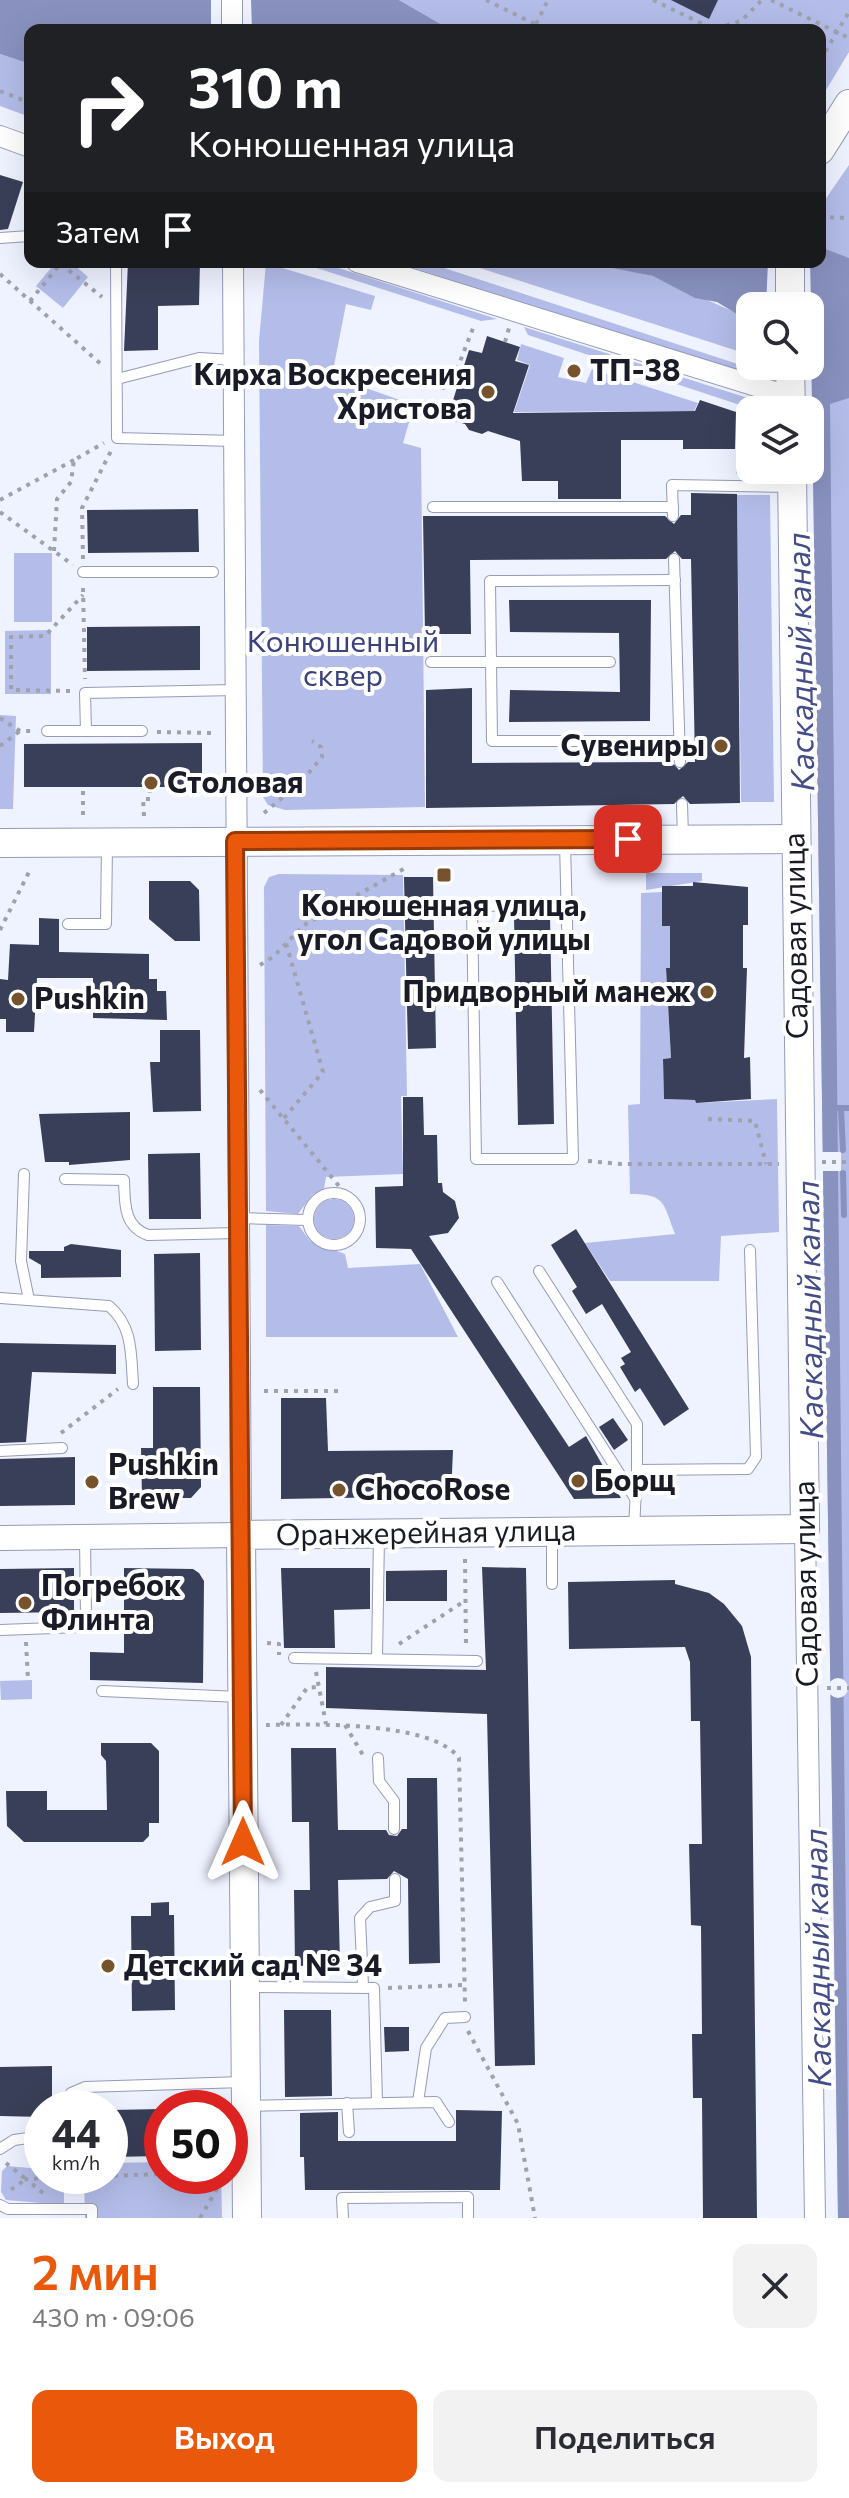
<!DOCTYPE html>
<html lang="ru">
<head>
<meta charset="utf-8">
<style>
  body { margin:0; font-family:Commissioner,sans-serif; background:#f2f2f3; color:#2b2b33; height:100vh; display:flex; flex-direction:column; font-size:30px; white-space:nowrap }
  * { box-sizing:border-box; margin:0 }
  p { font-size:26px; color:#7c7c81 }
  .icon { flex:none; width:44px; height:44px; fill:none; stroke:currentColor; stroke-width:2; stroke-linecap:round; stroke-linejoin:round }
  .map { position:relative; height:2218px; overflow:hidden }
  .panel { display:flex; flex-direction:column; background:#fff; flex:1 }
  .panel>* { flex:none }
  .banner { position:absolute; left:24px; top:24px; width:802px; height:244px; border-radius:16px; box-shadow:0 8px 32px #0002; background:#202124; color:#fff; overflow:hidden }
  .buttons { position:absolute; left:736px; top:292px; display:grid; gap:16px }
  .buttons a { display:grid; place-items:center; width:88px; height:88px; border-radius:16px; background:#fff; box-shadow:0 8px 32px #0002; font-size:40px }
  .speed { position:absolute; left:24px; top:2090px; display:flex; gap:16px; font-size:40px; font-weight:700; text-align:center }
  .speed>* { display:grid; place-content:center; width:104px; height:104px; border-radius:50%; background:#fff; box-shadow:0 8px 32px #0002; line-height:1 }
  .speed small { font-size:20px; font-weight:400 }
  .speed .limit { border:12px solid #d22; background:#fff; color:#111 }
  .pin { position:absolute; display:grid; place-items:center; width:68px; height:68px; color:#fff; margin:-34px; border-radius:16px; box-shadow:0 4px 12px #0006 }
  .me { position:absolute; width:88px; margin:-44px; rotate:0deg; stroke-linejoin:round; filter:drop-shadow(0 0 6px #0008) }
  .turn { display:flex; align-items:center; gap:28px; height:168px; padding:0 32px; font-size:36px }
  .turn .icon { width:104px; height:104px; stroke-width:2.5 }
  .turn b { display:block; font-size:56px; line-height:68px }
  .then { display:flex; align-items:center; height:76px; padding:0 32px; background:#0003; gap:16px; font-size:30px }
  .round { display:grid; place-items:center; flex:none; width:84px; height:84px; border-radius:16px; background:#f2f2f3 }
  .head { display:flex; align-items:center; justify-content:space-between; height:136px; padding:0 32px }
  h1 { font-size:48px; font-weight:600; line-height:60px; color:#ea580c }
  .primary-button { display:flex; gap:16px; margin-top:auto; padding:16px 32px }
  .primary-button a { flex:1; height:92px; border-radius:16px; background:#ea580c; color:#fff; font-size:32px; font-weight:600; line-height:92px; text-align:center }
  .primary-button a+a { background:#f2f2f3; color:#2b2b33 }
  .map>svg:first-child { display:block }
</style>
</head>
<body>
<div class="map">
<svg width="849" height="2218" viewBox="0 0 849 2218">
  <rect width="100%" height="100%" fill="#eff2ff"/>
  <!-- green -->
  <g fill="#b4bde9">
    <path d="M 399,0 L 849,0 L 849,52 L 820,100 L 820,30 L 451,30 Z"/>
    <path d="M 0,54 L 30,64 L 30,117 L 0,106 Z"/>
    <path d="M 849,165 L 849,2218 L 838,2218 L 810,262 L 820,262 L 820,207 Z"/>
    <path d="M 56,262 L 71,262 L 88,277 L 63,308 L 36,286 Z"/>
    <path d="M 298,262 L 320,262 L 497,319 L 481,321 Z"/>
    <path d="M 395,262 L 426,262 L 759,371 L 758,378 Z"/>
    <path d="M 461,262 L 581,262 L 629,271 L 653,276 L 750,319 L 750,355 Z"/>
    <path d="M 266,263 L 375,296 L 371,310 L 346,304 L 332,376 L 414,405 L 403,443 L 421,448 L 425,807 L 285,810 L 268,805 L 263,797 L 259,341 Z"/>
    <path d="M 524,327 L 754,400 L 754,403 L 743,406 L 528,335 Z"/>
    <path d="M 521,344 L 564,358 L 558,377 L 586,383 L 592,369 L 698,403 L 694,411 L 514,412 L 530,365 L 517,360 Z"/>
    <path d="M 738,414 L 750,418 L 750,470 L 770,472 L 736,474 Z"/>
    <path d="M 737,495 L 770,495 L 774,802 L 741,802 Z"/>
    <rect x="14" y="553" width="38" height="69"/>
    <path d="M 51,630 L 51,694 L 5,694 L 5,631 Z"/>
    <path d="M 0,715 L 16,716 L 13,809 L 0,809 Z"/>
    <path d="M 646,873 L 702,873 L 702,881 L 646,890 Z"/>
    <path d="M 279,874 L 403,875 L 407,1096 L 401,1096 L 403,1174 L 326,1177 L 324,1189 L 312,1195 L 298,1214 L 266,1211 L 264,887 L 269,877 Z"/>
    <path d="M 662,892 L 662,926 L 670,926 L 670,968 L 666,969 L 671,1058 L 663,1059 L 664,1099 L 695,1100 L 696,1103 L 777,1099 L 779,1232 L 721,1236 L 719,1281 L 610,1281 L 585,1243 L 675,1234 C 663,1203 666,1194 630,1194 L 628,1105 L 640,1104 L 641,893 Z"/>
    <circle cx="334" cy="1219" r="20"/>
    <path d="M 266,1225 L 299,1226 L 310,1241 L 345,1254 L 348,1268 L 420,1264 L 458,1337 L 266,1337 Z"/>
    <path d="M 32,1680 L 32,1699 L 1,1700 L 0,1681 Z"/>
    <path d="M 162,2162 L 162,2176 L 221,2176 L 222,2218 L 85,2218 L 84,2176 L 110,2176 L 110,2163 Z"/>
    <path d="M 7,2166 L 42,2169 L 42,2176 L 64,2176 L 64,2205 L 6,2200 L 1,2192 L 2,2171 Z"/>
  </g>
  <!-- water -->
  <g fill="#8991bf">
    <path d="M 0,0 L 211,0 L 211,30 L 30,30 L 30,64 L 0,54 Z"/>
    <path d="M 251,0 L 399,0 L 451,30 L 252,30 Z"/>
    <path d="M 820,247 L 849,258 L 849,398 L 830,404 L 849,2218 L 838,2218 L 810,262 L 820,262 Z"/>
    <path d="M 581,262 L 768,262 L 766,306 L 750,306 L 750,319 L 745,319 L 717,302 L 695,298 L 653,276 Z"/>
  </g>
  <!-- pier -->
  <g fill="#eff2ff">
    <path d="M 806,262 L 810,262 L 812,362 L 810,362 Z"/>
    <rect x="820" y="1152" width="21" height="19"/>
    <circle cx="838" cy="1688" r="10"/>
  </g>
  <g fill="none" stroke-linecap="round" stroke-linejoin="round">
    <!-- stream -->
    <g stroke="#8991bf" stroke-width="6">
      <path d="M 836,1108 L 849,1108"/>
      <path d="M 841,1109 L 843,1150"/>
      <path d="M 843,1173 L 844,1215"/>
    </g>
  </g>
  <!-- building -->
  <g fill="#3a3f59">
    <path d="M 671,0 L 718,0 L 709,19 Z"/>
    <path d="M 0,175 L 23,182 L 8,229 L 0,230 Z"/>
    <path d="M 128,262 L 200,262 L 199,305 L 158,306 L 158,350 L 124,351 Z"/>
    <path d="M 487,336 L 520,347 L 515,361 L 529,365 L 513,413 L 695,411 L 700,400 L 736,412 L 735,449 L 683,449 L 683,440 L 621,440 L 621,499 L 558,499 L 558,481 L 522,481 L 520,441 L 488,431 L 482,434 L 469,430 L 465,424 L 447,419 L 469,350 L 482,353 Z"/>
    <path d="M 691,493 L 737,494 L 740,803 L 690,804 L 683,796 L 674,804 L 426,808 L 426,690 L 472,688 L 472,763 L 672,762 L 679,770 L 688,762 L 695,762 L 691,559 L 682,559 L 675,551 L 666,559 L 470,560 L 471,634 L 425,634 L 423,516 L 665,516 L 674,524 L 681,515 L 691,515 Z"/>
    <path d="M 198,509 L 199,552 L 88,553 L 87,510 Z"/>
    <path d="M 509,600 L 651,600 L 650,721 L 509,722 L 510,690 L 620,692 L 619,633 L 510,632 Z"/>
    <path d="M 200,626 L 200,670 L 87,671 L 87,627 Z"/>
    <path d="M 202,743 L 202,787 L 24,787 L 24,744 Z"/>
    <path d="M 404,877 L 433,877 L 436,1048 L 408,1049 Z"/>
    <path d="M 149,881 L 190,881 L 199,890 L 200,941 L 175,941 L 149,919 Z"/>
    <path d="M 693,882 L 748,887 L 748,925 L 743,925 L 743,968 L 747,968 L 744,1058 L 750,1057 L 751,1099 L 696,1103 L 695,1100 L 664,1099 L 663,1059 L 671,1058 L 666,968 L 670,968 L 670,926 L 662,926 L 662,886 L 693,886 Z"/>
    <path d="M 514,916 L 550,916 L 554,1124 L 518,1125 Z"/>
    <path d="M 39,918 L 59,919 L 59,952 L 149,954 L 149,979 L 157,979 L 157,991 L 166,991 L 167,1020 L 93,1018 L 93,978 L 37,978 L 34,1032 L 6,1032 L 6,1019 L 0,1019 L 0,979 L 8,980 L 10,944 L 39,945 Z"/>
    <path d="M 160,1030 L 200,1030 L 201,1111 L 153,1112 L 150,1062 L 160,1062 Z"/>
    <path d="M 403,1097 L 423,1097 L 424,1135 L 437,1135 L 438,1183 L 442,1183 L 443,1192 L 455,1201 L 459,1218 L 448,1233 L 429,1236 L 569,1447 L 586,1436 L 621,1498 L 574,1499 L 411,1249 L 376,1248 L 375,1187 L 403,1186 Z"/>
    <path d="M 130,1112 L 130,1160 L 69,1165 L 69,1162 L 45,1162 L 39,1114 Z"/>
    <path d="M 200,1153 L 201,1219 L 149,1219 L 148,1154 Z"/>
    <path d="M 576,1229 L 689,1409 L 664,1426 L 640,1388 L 635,1392 L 620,1367 L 625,1364 L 621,1358 L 631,1352 L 602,1304 L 586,1314 L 572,1291 L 577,1287 L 551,1245 Z"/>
    <path d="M 71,1244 L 121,1250 L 121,1277 L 41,1278 L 41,1265 L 29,1258 L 29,1251 L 64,1251 L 64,1247 Z"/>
    <path d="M 200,1253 L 201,1350 L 155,1351 L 154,1254 Z"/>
    <path d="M 0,1343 L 116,1345 L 116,1374 L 32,1372 L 26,1442 L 0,1443 Z"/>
    <path d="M 153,1387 L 200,1387 L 201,1487 L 191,1498 L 142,1498 L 141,1448 L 153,1448 Z"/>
    <path d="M 281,1398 L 326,1398 L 328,1451 L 453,1450 L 451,1496 L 281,1499 Z"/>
    <path d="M 613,1418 L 628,1440 L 614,1450 L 599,1427 Z"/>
    <path d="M 75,1457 L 75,1505 L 0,1506 L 0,1459 Z"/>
    <path d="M 482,1567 L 526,1568 L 535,2065 L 495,2066 L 487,1714 L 326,1708 L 326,1667 L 486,1670 Z"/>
    <path d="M 74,1568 L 74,1612 L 0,1613 L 0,1569 Z"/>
    <path d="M 124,1568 L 193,1569 L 199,1573 L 204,1581 L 203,1683 L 90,1680 L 90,1652 L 124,1653 Z"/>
    <path d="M 281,1568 L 370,1568 L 370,1609 L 334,1610 L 335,1648 L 284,1648 Z"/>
    <path d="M 447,1570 L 447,1601 L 386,1601 L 386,1571 Z"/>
    <path d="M 675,1580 L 675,1584 L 709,1593 L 724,1604 L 742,1626 L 751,1657 L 757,2218 L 703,2218 L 702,2098 L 693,2098 L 692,2034 L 702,2034 L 701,1926 L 691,1925 L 689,1844 L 702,1844 L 700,1721 L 691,1721 L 690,1662 L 685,1647 L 569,1649 L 568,1582 Z"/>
    <path d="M 101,1743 L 151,1743 L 159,1751 L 159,1823 L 149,1823 L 149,1836 L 143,1842 L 24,1842 L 7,1826 L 6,1791 L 47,1791 L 47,1810 L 107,1810 L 106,1761 L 101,1755 Z"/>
    <path d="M 291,1748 L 336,1748 L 338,1830 L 386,1830 L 389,1835 L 397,1836 L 402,1829 L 407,1829 L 407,1778 L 437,1778 L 440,1963 L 409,1964 L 408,1879 L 394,1871 L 387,1879 L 338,1880 L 340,1965 L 295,1966 L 294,1890 L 310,1890 L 309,1822 L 292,1822 Z"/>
    <path d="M 169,1902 L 169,1915 L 174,1915 L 175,2010 L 132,2011 L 131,1916 L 151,1916 L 151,1903 Z"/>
    <path d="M 284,2010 L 331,2010 L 332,2096 L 285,2097 Z"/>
    <path d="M 384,2027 L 409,2027 L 409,2051 L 385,2052 Z"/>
    <path d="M 52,2066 L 52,2108 L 42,2108 L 42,2117 L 0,2116 L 0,2067 Z"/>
    <path d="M 162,2109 L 162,2156 L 110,2157 L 110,2110 Z"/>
    <path d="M 456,2110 L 502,2111 L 500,2190 L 305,2190 L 304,2157 L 300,2157 L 300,2113 L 338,2112 L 338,2141 L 456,2141 Z"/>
  </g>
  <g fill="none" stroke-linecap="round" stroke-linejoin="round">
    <defs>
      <g id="service">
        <path d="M 0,238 L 30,236"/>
        <path d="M 116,262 L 117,438 L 235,441"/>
        <path d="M 117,379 L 199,358 L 234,360"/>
        <path d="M 433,507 L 673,507"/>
        <path d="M 673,516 L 672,485 L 790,487"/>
        <path d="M 674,559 L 680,762"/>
        <path d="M 83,572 L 213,572"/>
        <path d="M 675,580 L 490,581 L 492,741 L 679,741"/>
        <path d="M 431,662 L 610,662"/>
        <path d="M 47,731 L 142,731"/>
        <path d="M 86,731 L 85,693 L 236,690"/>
        <path d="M 682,804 L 683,837"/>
        <path d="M 565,843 L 573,1159 L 476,1159 L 472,906 L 567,905"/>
        <path d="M 68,924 L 106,924 L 107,844"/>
        <path d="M 24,1174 L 21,1261 L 29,1300"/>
        <path d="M 65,1179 L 124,1180 C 125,1203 123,1226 148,1235 L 239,1233"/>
        <circle cx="334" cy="1219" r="26"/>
        <path d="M 239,1218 L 307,1220"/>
        <path d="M 539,1271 L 637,1424 L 637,1470"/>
        <path d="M 497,1282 L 635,1498"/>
        <path d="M 0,1298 L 109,1306 C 133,1326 131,1355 133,1384"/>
        <path d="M 0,1451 L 62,1448"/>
        <path d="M 634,1529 L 637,1470 L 748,1469 L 756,1457 L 750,1250"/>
        <path d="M 552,1534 L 552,1584"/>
        <path d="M 0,1630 L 80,1627 L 86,1617 L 85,1538"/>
        <path d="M 294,1658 L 477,1661"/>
        <path d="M 377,1659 L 379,1536"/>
        <path d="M 102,1691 L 240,1697"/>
        <path d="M 378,1758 L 379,1781 L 394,1801 L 394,1829"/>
        <path d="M 363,1986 L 360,1918 L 370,1907 L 395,1901 L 395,1879"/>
        <path d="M 246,1987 L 374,1988 L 377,2102"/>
        <path d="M 418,2102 L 426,2048 L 445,2018 L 465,2017"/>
        <path d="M 347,2103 L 349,2132"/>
        <path d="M 248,2106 L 436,2102 L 449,2122"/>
        <path d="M 62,2108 L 71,2093 L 85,2087 L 243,2082"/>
        <path d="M 0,2149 L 14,2140 L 42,2136"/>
        <path d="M 0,2205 L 8,2209 L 92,2209 L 92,2218"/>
        <path d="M 343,2218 L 342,2198 L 468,2197 L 468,2218"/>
      </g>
      <g id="minor">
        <path d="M 232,0 L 232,30"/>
        <path d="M 0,136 L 30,147"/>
        <path d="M 233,262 L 241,1535"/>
        <path d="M 357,262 L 791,397"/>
        <path d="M 805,1529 L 815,2218"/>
      </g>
      <path id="tertiary" d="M 0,1538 L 241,1535"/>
      <g id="secondary">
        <path d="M 820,150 L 849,104"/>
        <path d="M 790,262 L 790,306"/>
        <path d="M 790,366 L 791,410"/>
        <path d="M 0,843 L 795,839"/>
        <path d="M 247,2218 L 241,1535 L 805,1529 L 792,470"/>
      </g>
    </defs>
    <!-- service casing -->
    <use href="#service" stroke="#959bb9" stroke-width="12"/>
    <!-- minor casing -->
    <use href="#minor" stroke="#959bb9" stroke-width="22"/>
    <!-- tertiary casing -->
    <use href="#tertiary" stroke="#959bb9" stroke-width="26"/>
    <!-- secondary casing -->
    <use href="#secondary" stroke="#959bb9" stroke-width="30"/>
    <!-- path -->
    <g stroke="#9fa1ad" stroke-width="4" stroke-dasharray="4 6" stroke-linecap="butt">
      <path d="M 486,0 L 547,30"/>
      <path d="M 653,0 L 713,29 L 741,21 L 762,0"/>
      <path d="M 771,0 L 849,38"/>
      <path d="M 536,24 L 548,0"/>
      <path d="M 820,60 L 849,12"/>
      <path d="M 0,91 L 30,103"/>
      <path d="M 820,217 L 849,218"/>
      <path d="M 61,264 L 102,297"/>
      <path d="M 0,274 L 103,366"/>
      <path d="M 30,301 L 61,263"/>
      <path d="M 505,342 L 509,328"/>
      <path d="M 423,379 L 449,390 L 475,323"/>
      <path d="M 0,500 L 74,460"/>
      <path d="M 0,512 L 73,565"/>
      <path d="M 54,551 L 57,499 L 71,482 L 74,460 L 104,443"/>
      <path d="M 83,559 L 82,508 L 111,451"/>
      <path d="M 83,588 L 85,679"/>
      <path d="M 70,691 L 11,690 L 11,637 L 45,636 L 83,595"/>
      <path d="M 0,718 L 20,731 L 34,731"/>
      <path d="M 157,732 L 214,733"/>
      <path d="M 0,746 L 20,731"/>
      <path d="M 83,791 L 83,816"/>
      <path d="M 264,813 L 301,782 L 322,757 L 321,747 L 312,741"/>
      <path d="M 144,816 L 143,799 L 150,799 L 150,787"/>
      <path d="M 0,930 L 30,870"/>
      <path d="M 260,965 L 273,957 L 304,925 L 407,867"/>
      <path d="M 260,1090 L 339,1186 L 339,1193"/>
      <path d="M 284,1118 L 323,1072 L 286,943"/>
      <path d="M 708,1119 L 755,1121 L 766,1164"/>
      <path d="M 588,1161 L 621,1164 L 779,1164"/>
      <path d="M 822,1162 L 847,1162"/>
      <path d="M 264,1391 L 341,1391"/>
      <path d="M 61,1433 L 118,1389"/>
      <path d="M 465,1559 L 466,1646"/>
      <path d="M 26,1642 L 28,1680"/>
      <path d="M 267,1643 L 279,1644 L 279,1655"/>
      <path d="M 399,1644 L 466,1600"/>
      <path d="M 316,1672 L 326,1724"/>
      <path d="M 827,1688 L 849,1688"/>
      <path d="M 266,1725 C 311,1724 432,1721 459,1758 L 465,2002"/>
      <path d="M 281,1725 L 307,1688 L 316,1687"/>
      <path d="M 345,1725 L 363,1755"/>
      <path d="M 388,1988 L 464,1985"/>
      <path d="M 468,2031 L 518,2124 L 535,2218"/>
      <path d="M 6,2163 L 26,2179 L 9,2191"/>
      <path d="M 43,2193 L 26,2179 L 162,2174"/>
      <path d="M 200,2218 L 221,2182"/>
    </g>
    <!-- service -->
    <use href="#service" stroke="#fff" stroke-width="10"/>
    <!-- minor -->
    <use href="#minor" stroke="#fff" stroke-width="20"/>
    <!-- tertiary -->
    <use href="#tertiary" stroke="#fff" stroke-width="24"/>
    <!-- secondary -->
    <use href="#secondary" stroke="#fff" stroke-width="28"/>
  </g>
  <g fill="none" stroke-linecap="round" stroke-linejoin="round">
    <defs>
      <path id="route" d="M 243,1842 L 235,841 L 628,839"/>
    </defs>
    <!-- route casing -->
    <use href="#route" stroke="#983908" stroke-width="20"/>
    <!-- route -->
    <use href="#route" stroke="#ea580c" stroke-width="14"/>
  </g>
  <!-- markers -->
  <g fill="#77532d" stroke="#fff" stroke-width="3">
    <circle cx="574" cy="371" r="8"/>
    <circle cx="488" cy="392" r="8"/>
    <circle cx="721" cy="746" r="8"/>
    <circle cx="151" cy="783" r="8"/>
    <rect x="436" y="867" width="16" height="16" rx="4"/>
    <circle cx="707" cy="992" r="8"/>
    <circle cx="18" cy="999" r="8"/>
    <circle cx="578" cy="1481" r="8"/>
    <circle cx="92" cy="1482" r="8"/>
    <circle cx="339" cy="1490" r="8"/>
    <circle cx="25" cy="1603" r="8"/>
    <circle cx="108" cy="1966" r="8"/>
  </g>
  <g text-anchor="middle" stroke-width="8" stroke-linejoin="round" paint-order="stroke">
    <!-- poi labels -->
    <g font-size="30" font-weight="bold" fill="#191b26" stroke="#fff" text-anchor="start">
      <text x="590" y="381">ТП-38</text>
      <text x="472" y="385" text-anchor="end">Кирха Воскресения<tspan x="472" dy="34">Христова</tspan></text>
      <text x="705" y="756" text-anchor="end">Сувениры</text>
      <text x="167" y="793">Столовая</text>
      <text x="444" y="916" text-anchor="middle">Конюшенная улица,<tspan x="444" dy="34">угол Садовой улицы</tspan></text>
      <text x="691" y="1002" text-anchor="end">Придворный манеж</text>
      <text x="34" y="1009">Pushkin</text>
      <text x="108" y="1475">Pushkin<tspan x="108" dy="34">Brew</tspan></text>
      <text x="594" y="1491">Борщ</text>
      <text x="355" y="1500">ChocoRose</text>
      <text x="41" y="1596">Погребок<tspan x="41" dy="34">Флинта</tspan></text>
      <text x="124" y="1976">Детский сад № 34</text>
    </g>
    <!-- park labels -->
    <g font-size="30" fill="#3b427d" stroke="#fff">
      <text x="343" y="652">Конюшенный<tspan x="343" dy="34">сквер</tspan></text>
    </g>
    <!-- street labels -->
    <g font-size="30" fill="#191b26" stroke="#fff">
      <text transform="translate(796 936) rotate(-91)" y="10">Садовая улица</text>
      <text transform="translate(426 1533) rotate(-1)" y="10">Оранжерейная улица</text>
      <text transform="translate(806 1584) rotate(-91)" y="10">Садовая улица</text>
    </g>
    <!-- water labels -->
    <g font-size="32" font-style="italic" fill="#454d89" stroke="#fff">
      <text transform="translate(801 662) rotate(-91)" y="11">Каскадный канал</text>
      <text transform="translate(810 1310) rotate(-91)" y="11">Каскадный канал</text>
      <text transform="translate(818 1958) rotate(-91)" y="11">Каскадный канал</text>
    </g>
  </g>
</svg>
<div class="buttons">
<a><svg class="icon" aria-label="search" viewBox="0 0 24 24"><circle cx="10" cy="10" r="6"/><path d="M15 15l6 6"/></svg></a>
<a><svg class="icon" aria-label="layers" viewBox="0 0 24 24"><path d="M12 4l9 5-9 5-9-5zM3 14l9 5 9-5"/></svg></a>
</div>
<div class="speed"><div>44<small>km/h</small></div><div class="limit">50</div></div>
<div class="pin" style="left:628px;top:839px;background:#d93025"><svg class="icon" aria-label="arrive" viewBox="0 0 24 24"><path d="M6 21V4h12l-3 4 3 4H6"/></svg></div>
<svg class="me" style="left:243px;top:1842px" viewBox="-20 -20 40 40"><path d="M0-17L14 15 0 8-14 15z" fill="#ea580c" stroke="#fff" stroke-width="4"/></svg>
<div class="banner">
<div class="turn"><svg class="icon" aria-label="right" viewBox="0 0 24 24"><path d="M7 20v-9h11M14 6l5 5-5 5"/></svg><div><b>310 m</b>Конюшенная улица</div></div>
<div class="then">Затем<svg class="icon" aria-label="arrive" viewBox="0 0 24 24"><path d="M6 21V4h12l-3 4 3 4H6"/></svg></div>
</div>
</div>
<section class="panel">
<div class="head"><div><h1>2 мин</h1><p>430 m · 09:06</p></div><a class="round"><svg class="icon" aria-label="close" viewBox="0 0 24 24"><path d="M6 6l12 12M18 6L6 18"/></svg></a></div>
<div class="primary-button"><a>Выход</a><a>Поделиться</a></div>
</section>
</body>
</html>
